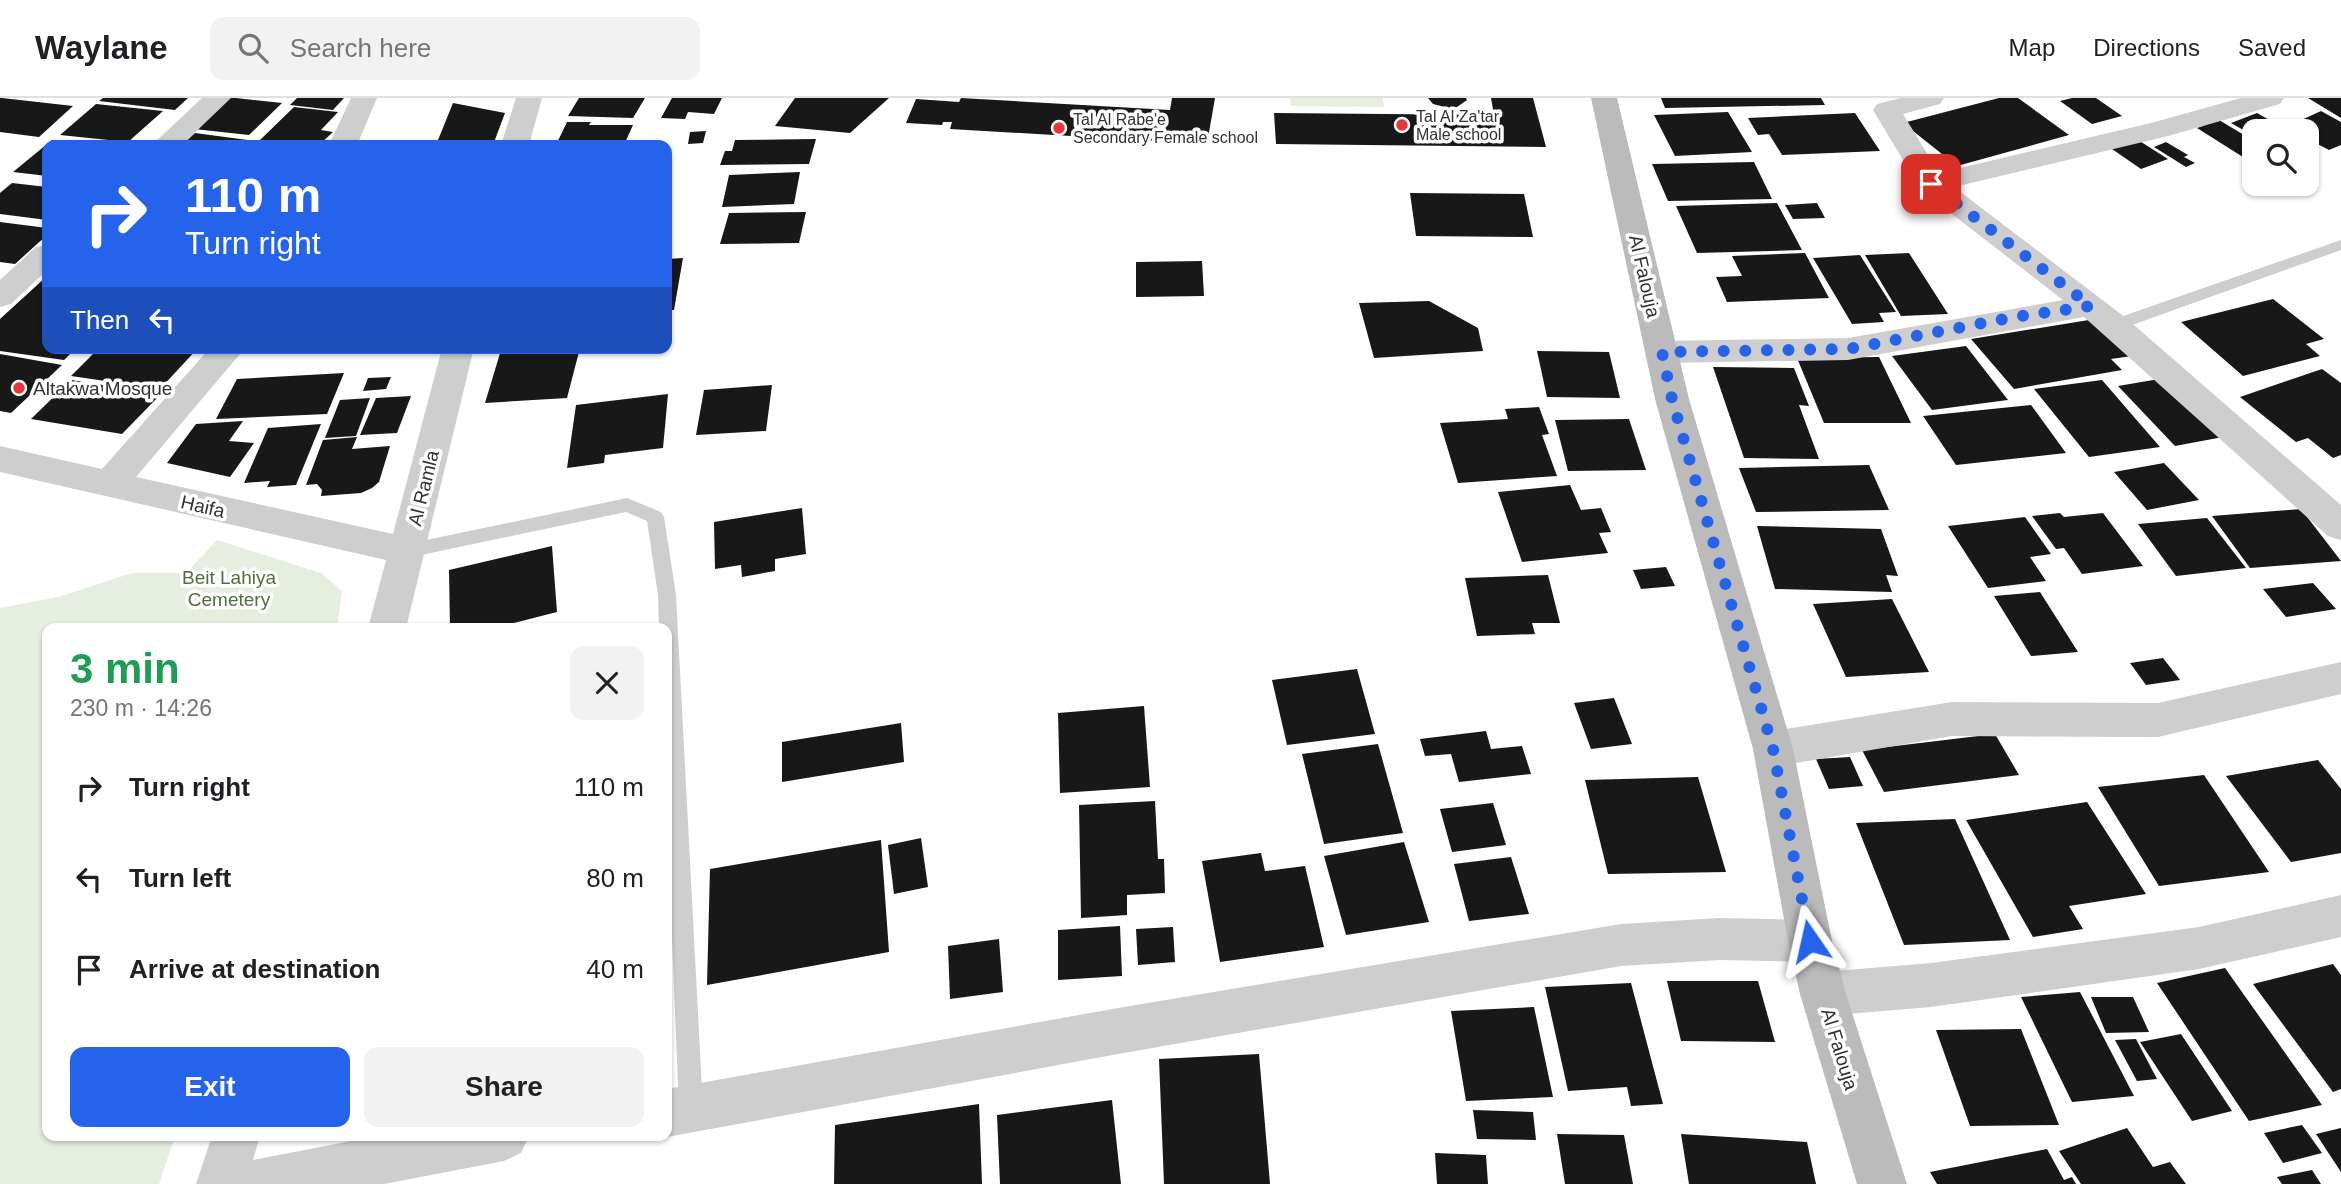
<!DOCTYPE html>
<html lang="en">
<head>
<meta charset="utf-8">
<style>
  body { margin:0; font-family:Helvetica,sans-serif; background:#f2f2f2; color:#202124; height:100vh; display:flex; flex-direction:column; font-size:26px; white-space:nowrap }
  * { box-sizing:border-box; margin:0 }
  p { font-size:23px; color:#757577 }
  .icon { flex:none; width:38px; height:38px; fill:none; stroke:currentColor; stroke-width:2; stroke-linecap:round; stroke-linejoin:round }
  .map { position:relative; flex:1; overflow:hidden }
  .side { position:absolute; left:42px; top:525px; width:630px; height:518px; display:flex; flex-direction:column; background:#fff; border-radius:14px; box-shadow:0 2px 5px #0004 }
  .side>* { flex:none }
  .hud { position:absolute; left:42px; top:42px; width:630px; height:214px; border-radius:14px; box-shadow:0 2px 5px #0004; background:#2563eb; color:#fff; overflow:hidden }
  .buttons { position:absolute; left:2242px; top:21px; display:grid; gap:14px }
  .buttons a { display:grid; place-items:center; width:77px; height:77px; border-radius:14px; background:#fff; box-shadow:0 2px 5px #0004; font-size:35px }
  .pin { position:absolute; display:grid; place-items:center; width:60px; height:60px; color:#fff; margin:-30px; border-radius:14px; box-shadow:0 4px 10px #0006 }
  .me { position:absolute; width:77px; margin:-38px; rotate:349deg; stroke-linejoin:round; filter:drop-shadow(0 0 5px #0008) }
  .turn { display:flex; align-items:center; gap:24px; height:147px; padding:0 28px; font-size:32px }
  .turn .icon { width:91px; height:91px; stroke-width:2.5 }
  .turn b { display:block; font-size:49px; line-height:60px }
  .then { display:flex; align-items:center; height:66px; padding:0 28px; background:#0003; gap:14px; font-size:26px }
  .round { display:grid; place-items:center; flex:none; width:74px; height:74px; border-radius:14px; background:#f2f2f2 }
  .headline { display:flex; align-items:center; justify-content:space-between; height:119px; padding:0 28px }
  h1 { font-size:42px; font-weight:600; line-height:52px; color:#1e9e55 }
  .primary-button { display:flex; gap:14px; margin-top:auto; padding:14px 28px }
  .primary-button a { flex:1; height:80px; border-radius:14px; background:#2563eb; color:#fff; font-size:28px; font-weight:600; line-height:80px; text-align:center }
  .primary-button a+a { background:#f2f2f2; color:#202124 }
  ul { padding:0; list-style:none }
  li { display:flex; align-items:center; gap:21px; height:91px; padding:0 28px }
  li div { flex:1 }
  li b { display:block; font-size:26px }
  li em { font-style:normal }
  header { display:flex; align-items:center; gap:42px; box-sizing:border-box; height:98px; padding:0 35px; background:#fff; border-bottom:2px solid #e0e0e0 }
  header strong { font-size:33px }
  nav { display:flex; gap:38px; margin-inline-start:auto; font-size:24px }
  .search { width:490px; height:63px; background:#f2f2f2; display:flex; align-items:center; gap:18px; box-sizing:border-box; padding:0 24px; border-radius:14px; color:#757577; font-size:26px }
  .map>svg:first-child { display:block }
</style>
</head>
<body>
<header>
<strong>Waylane</strong>
<div class="search"><svg class="icon" aria-label="search" viewBox="0 0 24 24"><circle cx="10" cy="10" r="6"/><path d="M15 15l6 6"/></svg>Search here</div>
<nav><a>Map</a><a>Directions</a><a>Saved</a></nav>
</header>
<div class="map">
<svg width="2341" height="1086" viewBox="0 0 2341 1086">
  <rect width="100%" height="100%" fill="#fff"/>
  <!-- green -->
  <g fill="#e6eee0">
    <path d="M 1290,0 L 1383,0 L 1384,9 L 1291,8 Z"/>
    <path d="M 217,442 L 321,475 L 342,493 L 337,530 L 47,530 L 47,1038 L 175,1038 L 159,1086 L 0,1086 L 0,510 L 58,499 L 132,475 L 186,475 Z"/>
  </g>
  <!-- building -->
  <g fill="#181818">
    <path d="M 0,0 L 2,0 L 73,8 L 39,39 L 0,34 Z"/>
    <path d="M 103,0 L 188,0 L 175,12 L 99,3 Z"/>
    <path d="M 227,0 L 236,0 L 282,5 L 249,37 L 194,31 Z"/>
    <path d="M 297,0 L 344,0 L 333,12 L 290,7 Z"/>
    <path d="M 579,0 L 645,0 L 633,20 L 568,18 Z"/>
    <path d="M 672,0 L 722,0 L 714,16 L 688,14 L 685,21 L 661,20 Z"/>
    <path d="M 795,0 L 889,0 L 850,35 L 775,28 Z"/>
    <path d="M 961,0 L 1170,12 L 1172,0 L 1215,0 L 1207,46 L 950,31 L 952,24 L 943,24 L 942,27 L 906,25 L 916,1 L 959,4 Z"/>
    <path d="M 1428,0 L 1466,0 L 1467,2 L 1457,9 L 1449,10 L 1433,6 Z"/>
    <path d="M 1491,0 L 1533,0 L 1546,49 L 1276,46 L 1274,15 L 1494,17 Z"/>
    <path d="M 1661,0 L 1821,0 L 1825,7 L 1665,10 Z"/>
    <path d="M 1999,0 L 2018,0 L 2069,37 L 1957,68 L 1903,25 Z"/>
    <path d="M 2072,0 L 2096,0 L 2122,18 L 2092,26 L 2060,3 Z"/>
    <path d="M 2308,0 L 2341,0 L 2341,20 Z"/>
    <path d="M 453,5 L 505,15 L 493,47 L 436,47 Z"/>
    <path d="M 96,6 L 163,13 L 128,44 L 60,37 Z"/>
    <path d="M 294,9 L 338,14 L 321,32 L 333,34 L 319,47 L 259,43 Z"/>
    <path d="M 2321,13 L 2341,24 L 2341,47 L 2329,52 L 2306,40 L 2306,33 L 2294,33 L 2286,29 Z"/>
    <path d="M 1728,14 L 1752,54 L 1675,58 L 1654,17 Z"/>
    <path d="M 1855,15 L 1880,53 L 1782,57 L 1769,36 L 1758,37 L 1748,20 Z"/>
    <path d="M 2257,15 L 2289,33 L 2254,33 L 2254,38 L 2231,25 Z"/>
    <path d="M 2219,22 L 2254,43 L 2254,66 L 2197,30 Z"/>
    <path d="M 567,24 L 591,24 L 589,27 L 633,27 L 624,47 L 556,47 Z"/>
    <path d="M 706,33 L 703,45 L 688,46 L 690,34 Z"/>
    <path d="M 195,35 L 255,43 L 250,47 L 182,47 Z"/>
    <path d="M 816,41 L 809,66 L 720,67 L 725,53 L 732,53 L 735,42 Z"/>
    <path d="M 52,42 L 80,47 L 47,47 L 47,78 L 13,74 Z"/>
    <path d="M 2138,42 L 2168,61 L 2141,71 L 2112,51 Z"/>
    <path d="M 2166,44 L 2188,57 L 2184,59 L 2195,65 L 2186,69 L 2154,49 Z"/>
    <path d="M 1754,64 L 1772,101 L 1668,103 L 1652,66 Z"/>
    <path d="M 800,74 L 794,106 L 722,109 L 729,77 Z"/>
    <path d="M 12,85 L 47,89 L 47,122 L 0,116 L 0,95 Z"/>
    <path d="M 1410,95 L 1524,96 L 1533,139 L 1416,138 Z"/>
    <path d="M 1777,105 L 1802,152 L 1697,155 L 1676,108 Z"/>
    <path d="M 1817,105 L 1825,120 L 1793,121 L 1785,107 Z"/>
    <path d="M 806,114 L 799,145 L 720,146 L 729,115 Z"/>
    <path d="M 0,124 L 47,130 L 47,137 L 15,166 L 0,164 Z"/>
    <path d="M 1805,155 L 1829,200 L 1727,204 L 1716,179 L 1742,178 L 1732,158 Z"/>
    <path d="M 1909,155 L 1948,216 L 1901,218 L 1865,157 Z"/>
    <path d="M 1860,157 L 1896,214 L 1879,215 L 1884,224 L 1852,226 L 1813,160 Z"/>
    <path d="M 683,160 L 674,212 L 667,212 L 667,161 Z"/>
    <path d="M 1202,163 L 1204,198 L 1136,199 L 1136,164 Z"/>
    <path d="M 47,178 L 47,250 L 76,250 L 64,262 L 0,253 L 0,221 Z"/>
    <path d="M 2273,201 L 2324,241 L 2306,246 L 2320,258 L 2243,278 L 2181,224 Z"/>
    <path d="M 1429,203 L 1478,230 L 1483,253 L 1374,260 L 1359,205 Z"/>
    <path d="M 2095,221 L 2132,258 L 2111,261 L 2122,272 L 2014,291 L 1971,241 Z"/>
    <path d="M 1966,248 L 2008,302 L 1932,312 L 1892,258 Z"/>
    <path d="M 99,250 L 198,250 L 160,291 L 71,278 Z"/>
    <path d="M 536,250 L 580,250 L 567,300 L 485,305 L 501,252 Z"/>
    <path d="M 1537,253 L 1609,254 L 1620,300 L 1547,299 Z"/>
    <path d="M 0,256 L 62,267 L 11,315 L 0,313 Z"/>
    <path d="M 1879,259 L 1911,325 L 1824,325 L 1797,260 Z"/>
    <path d="M 1713,269 L 1794,270 L 1809,308 L 1799,307 L 1819,361 L 1744,360 Z"/>
    <path d="M 2322,271 L 2341,285 L 2341,357 L 2333,360 L 2308,340 L 2296,344 L 2240,299 Z"/>
    <path d="M 344,275 L 327,316 L 216,321 L 237,281 Z"/>
    <path d="M 391,279 L 386,291 L 363,293 L 368,280 Z"/>
    <path d="M 2165,280 L 2223,339 L 2175,348 L 2118,288 Z"/>
    <path d="M 71,282 L 161,296 L 122,336 L 31,321 Z"/>
    <path d="M 2102,282 L 2160,349 L 2089,359 L 2034,291 Z"/>
    <path d="M 772,287 L 766,333 L 696,337 L 704,292 Z"/>
    <path d="M 668,296 L 663,350 L 605,357 L 604,365 L 567,370 L 576,307 Z"/>
    <path d="M 411,298 L 397,335 L 360,337 L 376,300 Z"/>
    <path d="M 370,300 L 356,338 L 325,340 L 340,302 Z"/>
    <path d="M 2031,307 L 2066,355 L 1956,367 L 1923,318 Z"/>
    <path d="M 1539,309 L 1549,336 L 1542,337 L 1557,378 L 1458,385 L 1440,325 L 1508,321 L 1505,311 Z"/>
    <path d="M 1629,321 L 1646,372 L 1568,373 L 1555,322 Z"/>
    <path d="M 243,323 L 229,343 L 254,345 L 230,379 L 167,365 L 196,326 Z"/>
    <path d="M 321,326 L 296,387 L 267,389 L 270,383 L 244,385 L 268,330 Z"/>
    <path d="M 357,339 L 352,351 L 390,348 L 379,384 L 372,390 L 361,395 L 321,398 L 322,392 L 317,386 L 306,387 L 323,342 Z"/>
    <path d="M 2164,365 L 2199,402 L 2147,412 L 2114,374 Z"/>
    <path d="M 1869,367 L 1889,412 L 1756,414 L 1739,370 Z"/>
    <path d="M 1570,387 L 1581,412 L 1601,410 L 1611,434 L 1599,435 L 1608,455 L 1522,464 L 1498,394 Z"/>
    <path d="M 802,410 L 806,456 L 775,461 L 775,473 L 742,479 L 741,467 L 715,471 L 714,424 Z"/>
    <path d="M 2301,411 L 2341,463 L 2250,470 L 2212,418 Z"/>
    <path d="M 2060,415 L 2064,419 L 2103,415 L 2143,468 L 2082,476 L 2064,450 L 2056,451 L 2032,418 Z"/>
    <path d="M 2025,419 L 2051,456 L 2030,459 L 2046,483 L 1988,490 L 1948,428 Z"/>
    <path d="M 2207,420 L 2246,470 L 2176,478 L 2138,426 Z"/>
    <path d="M 1757,428 L 1881,431 L 1898,478 L 1886,477 L 1892,494 L 1775,491 Z"/>
    <path d="M 552,448 L 557,514 L 494,530 L 483,530 L 482,526 L 450,530 L 449,472 Z"/>
    <path d="M 1666,469 L 1675,488 L 1641,491 L 1633,472 Z"/>
    <path d="M 1548,477 L 1560,525 L 1532,525 L 1535,536 L 1477,538 L 1465,480 Z"/>
    <path d="M 2313,485 L 2336,511 L 2286,519 L 2263,491 Z"/>
    <path d="M 2040,494 L 2078,554 L 2031,558 L 1994,498 Z"/>
    <path d="M 1892,501 L 1929,574 L 1846,579 L 1813,506 Z"/>
    <path d="M 2163,560 L 2180,582 L 2146,587 L 2130,565 Z"/>
    <path d="M 1357,571 L 1375,636 L 1287,647 L 1272,582 Z"/>
    <path d="M 1614,600 L 1632,646 L 1591,651 L 1574,605 Z"/>
    <path d="M 1144,608 L 1150,689 L 1060,695 L 1058,615 Z"/>
    <path d="M 901,625 L 904,664 L 782,684 L 782,644 Z"/>
    <path d="M 1486,633 L 1491,651 L 1522,648 L 1531,676 L 1459,684 L 1451,656 L 1425,658 L 1420,641 Z"/>
    <path d="M 1995,636 L 2019,677 L 1884,694 L 1862,652 Z"/>
    <path d="M 1378,646 L 1403,735 L 1324,746 L 1302,656 Z"/>
    <path d="M 1850,659 L 1863,688 L 1829,691 L 1816,661 Z"/>
    <path d="M 2318,662 L 2341,691 L 2341,755 L 2291,764 L 2226,678 Z"/>
    <path d="M 2204,677 L 2269,774 L 2159,788 L 2098,689 Z"/>
    <path d="M 1698,679 L 1726,774 L 1608,776 L 1585,682 Z"/>
    <path d="M 1155,703 L 1158,761 L 1164,761 L 1165,795 L 1127,797 L 1127,817 L 1081,820 L 1079,707 Z"/>
    <path d="M 2087,704 L 2146,796 L 2069,808 L 2083,831 L 2033,839 L 1966,722 Z"/>
    <path d="M 1493,705 L 1506,747 L 1452,754 L 1440,711 Z"/>
    <path d="M 1955,721 L 2010,842 L 1904,847 L 1856,725 Z"/>
    <path d="M 921,740 L 928,789 L 894,796 L 888,747 Z"/>
    <path d="M 881,742 L 889,854 L 707,887 L 710,771 Z"/>
    <path d="M 1404,744 L 1429,824 L 1346,837 L 1324,758 Z"/>
    <path d="M 1261,755 L 1265,773 L 1305,768 L 1324,849 L 1220,864 L 1202,763 Z"/>
    <path d="M 1511,759 L 1529,816 L 1469,823 L 1454,766 Z"/>
    <path d="M 1120,828 L 1122,878 L 1058,882 L 1058,832 Z"/>
    <path d="M 1173,829 L 1175,864 L 1138,867 L 1136,831 Z"/>
    <path d="M 999,841 L 1003,894 L 950,901 L 948,848 Z"/>
    <path d="M 2333,866 L 2341,877 L 2341,991 L 2333,994 L 2253,886 Z"/>
    <path d="M 2225,870 L 2322,1007 L 2249,1023 L 2157,885 Z"/>
    <path d="M 1667,883 L 1758,883 L 1775,944 L 1681,943 Z"/>
    <path d="M 1631,885 L 1663,1006 L 1631,1008 L 1627,989 L 1568,993 L 1545,889 Z"/>
    <path d="M 2080,894 L 2134,998 L 2072,1004 L 2021,899 Z"/>
    <path d="M 2091,899 L 2133,899 L 2149,934 L 2106,935 Z"/>
    <path d="M 1534,909 L 1553,999 L 1466,1003 L 1451,913 Z"/>
    <path d="M 2021,931 L 2059,1027 L 1970,1028 L 1936,932 Z"/>
    <path d="M 2181,936 L 2232,1013 L 2192,1023 L 2140,944 Z"/>
    <path d="M 2136,941 L 2157,981 L 2137,983 L 2115,942 Z"/>
    <path d="M 1259,956 L 1270,1086 L 1164,1086 L 1159,961 Z"/>
    <path d="M 1112,1002 L 1121,1086 L 1000,1086 L 997,1017 Z"/>
    <path d="M 979,1006 L 982,1086 L 834,1086 L 835,1027 Z"/>
    <path d="M 1473,1012 L 1533,1014 L 1536,1042 L 1477,1041 Z"/>
    <path d="M 2302,1027 L 2322,1055 L 2283,1065 L 2264,1035 Z"/>
    <path d="M 2127,1030 L 2153,1069 L 2170,1064 L 2186,1086 L 2081,1086 L 2059,1053 Z"/>
    <path d="M 2341,1030 L 2341,1074 L 2316,1036 Z"/>
    <path d="M 1557,1036 L 1624,1037 L 1633,1086 L 1565,1086 Z"/>
    <path d="M 1681,1036 L 1807,1044 L 1816,1086 L 1689,1086 Z"/>
    <path d="M 2047,1051 L 2064,1082 L 2072,1079 L 2076,1086 L 1937,1086 L 1930,1074 Z"/>
    <path d="M 1435,1055 L 1486,1057 L 1488,1086 L 1437,1086 Z"/>
    <path d="M 2312,1072 L 2321,1086 L 2282,1086 L 2277,1079 Z"/>
  </g>
  <g fill="none" stroke-linecap="round" stroke-linejoin="round">
    <!-- service -->
    <g fill="#cecece" fill-rule="evenodd">
      <path d="M 2341,142 L 2341,152 L 2121,231 L 2115,232 L 2107,227 L 2109,223 Z"/>
      <path d="M 627,400 L 661,414 L 664,419 L 676,497 L 703,1011 L 700,1020 L 691,1023 L 682,1020 L 679,1011 L 667,718 L 667,530 L 659,530 L 658,497 L 647,423 L 626,414 L 407,460 L 401,458 L 398,453 L 401,448 L 407,446 Z"/>
    </g>
    <!-- minor -->
    <g fill="#cecece" fill-rule="evenodd">
      <path d="M 202,0 L 231,0 L 182,47 L 152,47 Z"/>
      <path d="M 351,0 L 377,0 L 357,47 L 329,47 Z"/>
      <path d="M 516,0 L 542,0 L 529,47 L 501,47 Z"/>
      <path d="M 1901,0 L 1944,0 L 1940,6 L 1903,16 L 1939,75 L 2151,25 L 2241,0 L 2284,0 L 2280,6 L 2168,38 L 1954,89 L 2126,220 L 2341,407 L 2341,442 L 2328,438 L 2084,219 L 1848,262 L 1662,265 L 1651,262 L 1646,254 L 1651,246 L 1662,243 L 1848,240 L 2063,202 L 1921,92 L 1873,12 L 1877,6 Z"/>
      <path d="M 47,147 L 47,172 L 11,206 L 0,209 L 0,182 L 36,149 Z"/>
      <path d="M 210,250 L 245,250 L 136,379 L 393,436 L 442,250 L 474,250 L 406,530 L 368,530 L 386,462 L 0,374 L 0,348 L 102,371 Z"/>
      <path d="M 2341,564 L 2341,596 L 2158,639 L 1952,638 L 1773,669 L 1759,663 L 1753,651 L 1759,639 L 1773,633 L 1952,604 L 2158,605 Z"/>
      <path d="M 2341,797 L 2341,839 L 2199,871 L 1931,909 L 1823,918 L 1807,912 L 1800,896 L 1807,880 L 1823,874 L 1931,865 L 2199,829 Z"/>
      <path d="M 1720,820 L 1810,822 L 1826,828 L 1832,843 L 1826,858 L 1810,864 L 1720,862 L 1621,868 L 1118,956 L 667,1039 L 663,1038 L 667,1038 L 667,991 L 1118,910 L 1621,826 Z"/>
      <path d="M 212,1038 L 260,1038 L 253,1062 L 377,1038 L 529,1038 L 521,1055 L 504,1063 L 384,1086 L 196,1086 Z"/>
    </g>
    <!-- secondary -->
    <path fill="#bbb" fill-rule="evenodd" d="M 1591,0 L 1617,0 L 1689,301 L 1793,651 L 1832,843 L 1846,896 L 1907,1086 L 1857,1086 L 1800,896 L 1788,843 L 1753,651 L 1655,301 Z"/>
  </g>
  <g fill="none" stroke-linecap="round" stroke-linejoin="round">
    <!-- route -->
    <path stroke="#2563eb" stroke-width="12" stroke-dasharray="0 21.6" d="M 1810,843 L 1773,651 L 1672,301 L 1662,254 L 1848,251 L 2015,219 L 2091,208 L 1931,86"/>
  </g>
  <!-- markers -->
  <g fill="#e63638" stroke="#fff" stroke-width="2.5">
    <circle cx="1402" cy="27" r="7"/>
    <circle cx="1059" cy="30" r="7"/>
    <circle cx="19" cy="290" r="7"/>
  </g>
  <g text-anchor="middle" stroke-width="7" stroke-linejoin="round" paint-order="stroke">
    <!-- far-poi labels -->
    <g font-size="16" fill="#313131" stroke="#fff" text-anchor="start">
      <text x="1416" y="24">Tal Al Za'tar<tspan x="1416" dy="18">Male school</tspan></text>
      <text x="1073" y="27">Tal Al Rabe'e<tspan x="1073" dy="18">Secondary Female school</tspan></text>
    </g>
    <!-- street labels -->
    <g font-size="19" fill="#313131" stroke="#fff">
      <text transform="translate(1645 178) rotate(77)" y="7">Al Falouja</text>
      <text transform="translate(423 390) rotate(-76)" y="7">Al Ramla</text>
      <text transform="translate(203 408) rotate(13)" y="7">Haifa</text>
      <text transform="translate(1840 951) rotate(73)" y="7">Al Falouja</text>
    </g>
    <!-- poi labels -->
    <g font-size="19" fill="#313131" stroke="#fff" text-anchor="start">
      <text x="33" y="297">Altakwa Mosque</text>
    </g>
    <!-- park labels -->
    <g font-size="19" fill="#516e3e" stroke="#fff">
      <text x="229" y="486">Beit Lahiya<tspan x="229" dy="22">Cemetery</tspan></text>
    </g>
  </g>
</svg>
<div class="buttons">
<a><svg class="icon" aria-label="search" viewBox="0 0 24 24"><circle cx="10" cy="10" r="6"/><path d="M15 15l6 6"/></svg></a>
</div>
<div class="pin" style="left:1931px;top:86px;background:#d93025"><svg class="icon" aria-label="arrive" viewBox="0 0 24 24"><path d="M6 21V4h12l-3 4 3 4H6"/></svg></div>
<svg class="me" style="left:1810px;top:843px" viewBox="-20 -20 40 40"><path d="M0-17L14 15 0 8-14 15z" fill="#2563eb" stroke="#fff" stroke-width="4"/></svg>
<div class="hud">
<div class="turn"><svg class="icon" aria-label="right" viewBox="0 0 24 24"><path d="M7 20v-9h11M14 6l5 5-5 5"/></svg><div><b>110 m</b>Turn right</div></div>
<div class="then">Then<svg class="icon" aria-label="left" viewBox="0 0 24 24"><path d="M17 20v-9H6M10 6l-5 5 5 5"/></svg></div>
</div>
<section class="side">
<div class="headline"><div><h1>3 min</h1><p>230 m · 14:26</p></div><a class="round"><svg class="icon" aria-label="close" viewBox="0 0 24 24"><path d="M6 6l12 12M18 6L6 18"/></svg></a></div>
<ul>
<li><svg class="icon" aria-label="right" viewBox="0 0 24 24"><path d="M7 20v-9h11M14 6l5 5-5 5"/></svg><div><b>Turn right</b></div><em>110 m</em></li>
<li><svg class="icon" aria-label="left" viewBox="0 0 24 24"><path d="M17 20v-9H6M10 6l-5 5 5 5"/></svg><div><b>Turn left</b></div><em>80 m</em></li>
<li><svg class="icon" aria-label="arrive" viewBox="0 0 24 24"><path d="M6 21V4h12l-3 4 3 4H6"/></svg><div><b>Arrive at destination</b></div><em>40 m</em></li>
</ul>
<div class="primary-button"><a>Exit</a><a>Share</a></div>
</section>
</div>
</body>
</html>
